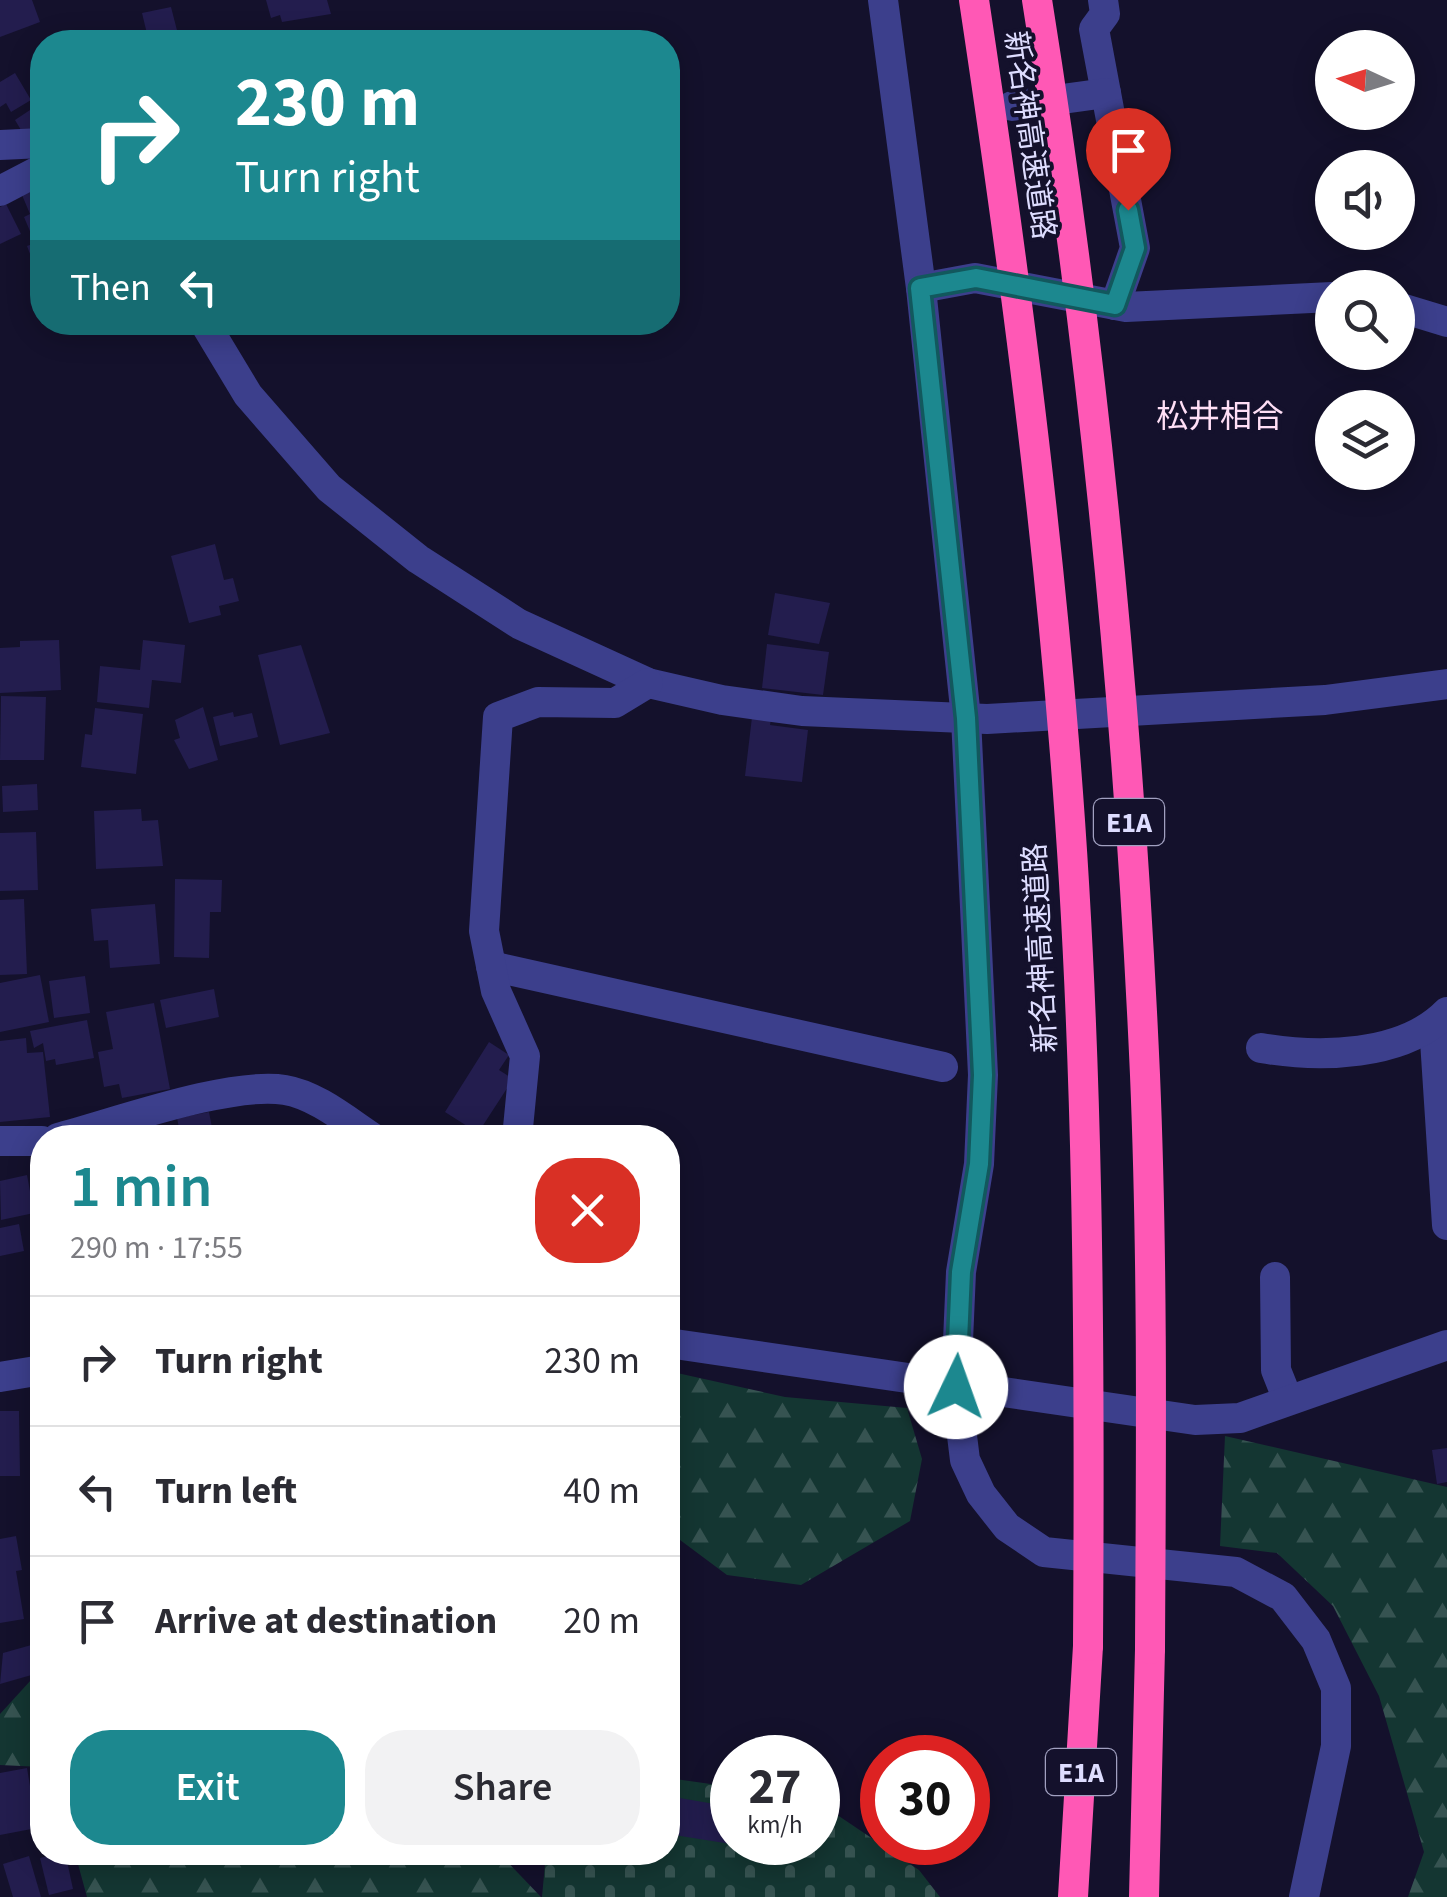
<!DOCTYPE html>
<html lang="en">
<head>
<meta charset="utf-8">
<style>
  body { margin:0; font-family:"Source Sans 3","Noto Sans JP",sans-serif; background:#f2f2f3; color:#2b2b33; height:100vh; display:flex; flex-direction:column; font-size:38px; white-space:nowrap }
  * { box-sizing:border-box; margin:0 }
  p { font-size:32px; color:#7c7c81 }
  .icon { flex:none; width:55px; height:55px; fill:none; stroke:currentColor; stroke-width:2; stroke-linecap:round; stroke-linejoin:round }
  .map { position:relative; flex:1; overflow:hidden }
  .drawer { position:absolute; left:30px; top:1125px; width:650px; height:740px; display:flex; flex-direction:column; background:#fff; border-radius:40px; box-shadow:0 5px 25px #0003 }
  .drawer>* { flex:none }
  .top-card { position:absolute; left:30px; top:30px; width:650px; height:305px; border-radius:40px; box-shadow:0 5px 25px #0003; background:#1c888f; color:#fff; overflow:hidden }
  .needle { width:65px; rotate:274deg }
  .tools { position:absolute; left:1315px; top:30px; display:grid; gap:20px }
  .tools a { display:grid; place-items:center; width:100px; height:100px; border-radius:50%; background:#fff; box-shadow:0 5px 25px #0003; font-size:50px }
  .speed { position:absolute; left:710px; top:1735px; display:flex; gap:20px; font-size:50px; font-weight:700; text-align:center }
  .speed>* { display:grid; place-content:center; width:130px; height:130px; border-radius:50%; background:#fff; box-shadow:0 5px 25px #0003; line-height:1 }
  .speed small { font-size:25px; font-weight:400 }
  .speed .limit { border:15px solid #d22; background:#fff; color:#111 }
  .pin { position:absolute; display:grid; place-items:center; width:85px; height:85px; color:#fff; margin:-102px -42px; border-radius:50% 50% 50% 0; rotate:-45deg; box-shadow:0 0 10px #0007 }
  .pin .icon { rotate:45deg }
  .me { position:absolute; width:110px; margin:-55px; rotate:3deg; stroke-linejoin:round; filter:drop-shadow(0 0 8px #0008) }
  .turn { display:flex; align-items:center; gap:35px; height:210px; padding:0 40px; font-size:45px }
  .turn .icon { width:130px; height:130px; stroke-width:2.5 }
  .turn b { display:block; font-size:70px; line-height:85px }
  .then { display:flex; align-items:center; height:95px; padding:0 40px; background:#0003; gap:20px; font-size:38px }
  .round { display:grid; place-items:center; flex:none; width:105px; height:105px; border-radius:40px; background:#f2f2f3 }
  .headline { display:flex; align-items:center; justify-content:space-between; height:170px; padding:0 40px }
  h1 { font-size:60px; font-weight:600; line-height:75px; color:#1c888f }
  .action { display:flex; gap:20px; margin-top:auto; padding:20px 40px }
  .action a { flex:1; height:115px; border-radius:40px; background:#1c888f; color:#fff; font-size:40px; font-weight:600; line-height:115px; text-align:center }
  .action a+a { background:#f2f2f3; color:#2b2b33 }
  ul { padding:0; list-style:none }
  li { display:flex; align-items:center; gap:30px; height:130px; padding:0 40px; border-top:2px solid #e1e1e2 }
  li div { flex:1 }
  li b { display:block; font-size:38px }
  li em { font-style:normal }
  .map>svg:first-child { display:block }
</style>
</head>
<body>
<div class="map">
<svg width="1447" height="1897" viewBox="0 0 1447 1897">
  <defs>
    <pattern id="forest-firs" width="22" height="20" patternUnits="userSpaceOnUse" patternTransform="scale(2.5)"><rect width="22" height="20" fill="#143632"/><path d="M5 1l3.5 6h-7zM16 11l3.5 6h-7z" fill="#365351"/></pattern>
    <pattern id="cemetery-stones" width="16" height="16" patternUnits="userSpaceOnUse" patternTransform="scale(2.5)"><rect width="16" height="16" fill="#143632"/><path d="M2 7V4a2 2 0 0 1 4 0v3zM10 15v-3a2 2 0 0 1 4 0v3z" fill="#365351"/></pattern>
  </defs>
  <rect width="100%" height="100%" fill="#14112c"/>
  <!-- forest -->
  <g fill="url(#forest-firs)">
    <path d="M 668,1371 L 785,1397 L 907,1408 L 922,1459 L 910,1521 L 801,1585 L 727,1575 L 668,1531 Z"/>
    <path d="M 1225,1436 L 1447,1487 L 1447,1897 L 1408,1897 L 1424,1852 L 1379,1696 L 1333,1606 L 1277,1553 L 1220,1546 Z"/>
    <path d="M 42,1668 L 42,1767 L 0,1765 L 0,1714 Z"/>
    <path d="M 75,1853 L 499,1853 L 541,1897 L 87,1897 Z"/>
  </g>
  <!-- cemetery -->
  <path fill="url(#cemetery-stones)" d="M 668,1778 L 732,1787 L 732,1842 L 818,1842 L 818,1802 L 919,1870 L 940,1897 L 542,1897 L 546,1853 L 668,1852 Z"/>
  <!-- building -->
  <g fill="#231d4e">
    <path d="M 0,0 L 32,0 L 40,22 L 0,37 Z"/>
    <path d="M 266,0 L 327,0 L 331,14 L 282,22 L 280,15 L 271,18 Z"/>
    <path d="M 171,7 L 180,42 L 149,42 L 142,13 Z"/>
    <path d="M 15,73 L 31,100 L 11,112 L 6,103 L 0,107 L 0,82 Z"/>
    <path d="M 36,106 L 42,127 L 24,135 L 15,120 Z"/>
    <path d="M 41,187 L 42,264 L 35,267 L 27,246 L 35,243 L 24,217 L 30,214 L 22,195 Z"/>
    <path d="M 6,204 L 21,234 L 0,244 L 0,207 Z"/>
    <path d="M 215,544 L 224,580 L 233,578 L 239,601 L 219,606 L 221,615 L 189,623 L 171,556 Z"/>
    <path d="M 775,593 L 830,603 L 819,644 L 768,635 Z"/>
    <path d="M 59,640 L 61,690 L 0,693 L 0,648 L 20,647 L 20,641 Z"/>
    <path d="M 143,640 L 185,645 L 181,683 L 152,680 L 149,708 L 97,702 L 100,666 L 140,670 Z"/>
    <path d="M 767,644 L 829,652 L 823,695 L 762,688 Z"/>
    <path d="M 301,645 L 330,733 L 280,745 L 258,655 Z"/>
    <path d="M 1,696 L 46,697 L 44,760 L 0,760 Z"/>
    <path d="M 203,707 L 218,760 L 189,769 L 174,740 L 180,738 L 175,720 Z"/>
    <path d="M 95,708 L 143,714 L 136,774 L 81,767 L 85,734 L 92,735 Z"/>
    <path d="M 233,712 L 234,717 L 252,713 L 258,737 L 220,746 L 213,717 Z"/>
    <path d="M 752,717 L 771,719 L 770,725 L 808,730 L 802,782 L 745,776 Z"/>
    <path d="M 37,784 L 38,810 L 3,812 L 2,786 Z"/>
    <path d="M 141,809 L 142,821 L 158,820 L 163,866 L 96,869 L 94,811 Z"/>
    <path d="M 36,832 L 38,890 L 0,891 L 0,833 Z"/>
    <path d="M 175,879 L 222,880 L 221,912 L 210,912 L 209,958 L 174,957 Z"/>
    <path d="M 24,899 L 27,974 L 0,975 L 0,900 Z"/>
    <path d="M 155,904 L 160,964 L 110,968 L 108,940 L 94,941 L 91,909 Z"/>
    <path d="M 40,975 L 49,1022 L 0,1032 L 0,983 Z"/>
    <path d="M 85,976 L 90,1013 L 54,1018 L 49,981 Z"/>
    <path d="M 214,989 L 219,1017 L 166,1028 L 160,1000 Z"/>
    <path d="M 154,1003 L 170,1089 L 122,1098 L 119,1084 L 104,1087 L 98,1052 L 113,1049 L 106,1012 Z"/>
    <path d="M 87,1020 L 94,1058 L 56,1065 L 55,1059 L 46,1061 L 43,1043 L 34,1048 L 30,1031 Z"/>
    <path d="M 26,1038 L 27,1053 L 43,1052 L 50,1117 L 0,1122 L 0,1041 Z"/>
    <path d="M 489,1042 L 509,1055 L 499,1070 L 513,1079 L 478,1133 L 445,1112 Z"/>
    <path d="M 209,1112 L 214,1138 L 181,1138 L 177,1118 Z"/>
    <path d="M 27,1175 L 34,1213 L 1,1220 L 0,1181 Z"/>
    <path d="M 19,1224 L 24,1251 L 0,1256 L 0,1228 Z"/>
    <path d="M 0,1411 L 19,1411 L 20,1476 L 0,1476 Z"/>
    <path d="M 1447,1448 L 1447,1482 L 1437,1484 L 1432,1450 Z"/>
    <path d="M 16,1536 L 22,1570 L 16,1571 L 24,1619 L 0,1623 L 0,1539 Z"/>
    <path d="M 42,1642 L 42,1672 L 0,1684 L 3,1653 Z"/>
    <path d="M 27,1768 L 30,1786 L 38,1785 L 42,1827 L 0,1835 L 0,1773 Z"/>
    <path d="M 668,1796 L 732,1807 L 731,1844 L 668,1834 Z"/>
    <path d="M 65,1852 L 73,1889 L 49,1895 L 40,1858 Z"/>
    <path d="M 29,1856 L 41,1897 L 13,1897 L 3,1864 Z"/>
  </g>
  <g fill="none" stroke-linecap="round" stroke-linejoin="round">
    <!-- minor -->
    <g stroke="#3c3f8c" stroke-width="30">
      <path d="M 883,0 L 921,288 L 966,718 L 983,1075 L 979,1164 L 961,1272 L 956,1387 L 965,1460 L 981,1494 L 1007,1527 L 1044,1552 L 1236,1572 L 1283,1597 L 1316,1640 L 1336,1688 L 1336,1746 L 1304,1897"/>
      <path d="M 1103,0 L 1105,14 L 1094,29 L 1135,248 L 1115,305"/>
      <path d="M 1012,106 L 1106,93"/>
      <path d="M 0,145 L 42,143"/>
      <path d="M 0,191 L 42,169"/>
      <path d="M 921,288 L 975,278 L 1126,307 L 1332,297"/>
      <path d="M 1398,307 L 1447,322"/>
      <path d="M 204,322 L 248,395 L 329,488 L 418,559 L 519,624 L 648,683 L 722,700 L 802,711 L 987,719 L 1325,700 L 1447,684"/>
      <path d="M 491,966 L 943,1067"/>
      <path d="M 1434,1025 L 1447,1225"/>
      <path d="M 1261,1048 C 1319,1058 1403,1057 1447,1012"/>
      <path d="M 58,1138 C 115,1123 230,1081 285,1090 C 316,1095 347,1121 373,1138"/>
      <path d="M 517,1138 L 525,1056 L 496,991 L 484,931 L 498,717 L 538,702 L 615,703 L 648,683"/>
      <path d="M 0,1141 L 42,1141"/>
      <path d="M 1275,1277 L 1276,1370 L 1288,1400"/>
      <path d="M 668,1343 L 1195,1420 L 1240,1418 L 1447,1345"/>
      <path d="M 0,1377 L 42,1370"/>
    </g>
    <!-- highway -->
    <g stroke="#ff58b5" stroke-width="30">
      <path d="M 1073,1897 L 1088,1646"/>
      <path d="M 1144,1897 L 1150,1649"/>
    </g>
    <!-- highway-bridge -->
    <g stroke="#ff58b5" stroke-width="30">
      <path d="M 974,0 C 1011,246 1044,493 1064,742 C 1089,1042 1090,1345 1088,1646"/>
      <path d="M 1037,0 C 1094,356 1129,715 1145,1075 C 1153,1266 1151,1458 1150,1649"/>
    </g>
  </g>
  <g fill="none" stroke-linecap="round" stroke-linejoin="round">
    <defs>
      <path id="route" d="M 956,1387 L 961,1272 L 979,1164 L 983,1075 L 966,718 L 920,288 L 976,278 L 1115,305 L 1135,248 L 1128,210"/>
    </defs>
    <!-- route casing -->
    <use href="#route" stroke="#12585d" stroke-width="25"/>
    <!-- route -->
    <use href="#route" stroke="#1c888f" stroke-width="18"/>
  </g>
  <g text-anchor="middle" stroke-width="8" stroke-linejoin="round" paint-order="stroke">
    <!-- shield labels -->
    <g fill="#14112c" stroke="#a1a0c0" stroke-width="2.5">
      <rect x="1094" y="799" width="70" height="46" rx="8"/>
      <rect x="1046" y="1749" width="70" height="46" rx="8"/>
    </g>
    <g font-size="28" font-weight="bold" fill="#deddff">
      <text x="1129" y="832">E1A</text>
      <text x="1081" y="1782">E1A</text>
    </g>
    <!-- street labels -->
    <g font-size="30" fill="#deddff" stroke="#14112c">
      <text transform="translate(1030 135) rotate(82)" y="10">新名神高速道路</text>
      <text transform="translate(1040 948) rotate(-93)" y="10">新名神高速道路</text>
    </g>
    <!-- neighbourhood labels -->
    <g font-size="32" fill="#ffdff6" stroke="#14112c">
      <text x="1220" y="427">松井相合</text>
    </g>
  </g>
</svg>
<div class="tools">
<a><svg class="needle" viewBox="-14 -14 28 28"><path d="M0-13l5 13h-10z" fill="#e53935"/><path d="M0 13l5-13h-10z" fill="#7c7c81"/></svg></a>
<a><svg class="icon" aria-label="sound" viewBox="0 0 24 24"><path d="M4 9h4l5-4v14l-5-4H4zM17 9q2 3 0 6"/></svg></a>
<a><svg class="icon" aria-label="search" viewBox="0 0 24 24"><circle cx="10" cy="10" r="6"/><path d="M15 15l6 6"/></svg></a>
<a><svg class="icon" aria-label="layers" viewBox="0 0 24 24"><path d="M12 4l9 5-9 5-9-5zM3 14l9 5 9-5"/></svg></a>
</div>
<div class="speed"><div>27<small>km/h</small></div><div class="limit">30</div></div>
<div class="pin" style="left:1128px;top:210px;background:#d93025"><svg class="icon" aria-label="arrive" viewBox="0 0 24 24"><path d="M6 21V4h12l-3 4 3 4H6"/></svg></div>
<svg class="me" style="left:956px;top:1387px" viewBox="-20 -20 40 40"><circle r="19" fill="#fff"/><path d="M0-13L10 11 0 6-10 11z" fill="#1c888f"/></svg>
<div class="top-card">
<div class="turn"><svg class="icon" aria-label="right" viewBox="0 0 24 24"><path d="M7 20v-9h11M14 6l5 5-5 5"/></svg><div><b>230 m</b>Turn right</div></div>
<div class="then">Then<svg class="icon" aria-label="left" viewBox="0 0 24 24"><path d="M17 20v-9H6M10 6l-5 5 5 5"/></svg></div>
</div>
<section class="drawer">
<div class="headline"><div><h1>1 min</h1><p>290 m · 17:55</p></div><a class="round" style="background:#d93025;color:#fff"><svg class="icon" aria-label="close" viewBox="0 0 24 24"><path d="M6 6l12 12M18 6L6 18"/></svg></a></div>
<ul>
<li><svg class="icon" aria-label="right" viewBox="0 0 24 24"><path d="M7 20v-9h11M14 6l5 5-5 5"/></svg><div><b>Turn right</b></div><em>230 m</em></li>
<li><svg class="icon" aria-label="left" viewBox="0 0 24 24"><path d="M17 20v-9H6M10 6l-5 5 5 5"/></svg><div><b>Turn left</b></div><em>40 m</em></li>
<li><svg class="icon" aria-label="arrive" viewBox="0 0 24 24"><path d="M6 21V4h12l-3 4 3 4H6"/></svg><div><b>Arrive at destination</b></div><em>20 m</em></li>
</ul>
<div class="action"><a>Exit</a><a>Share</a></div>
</section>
</div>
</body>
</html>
